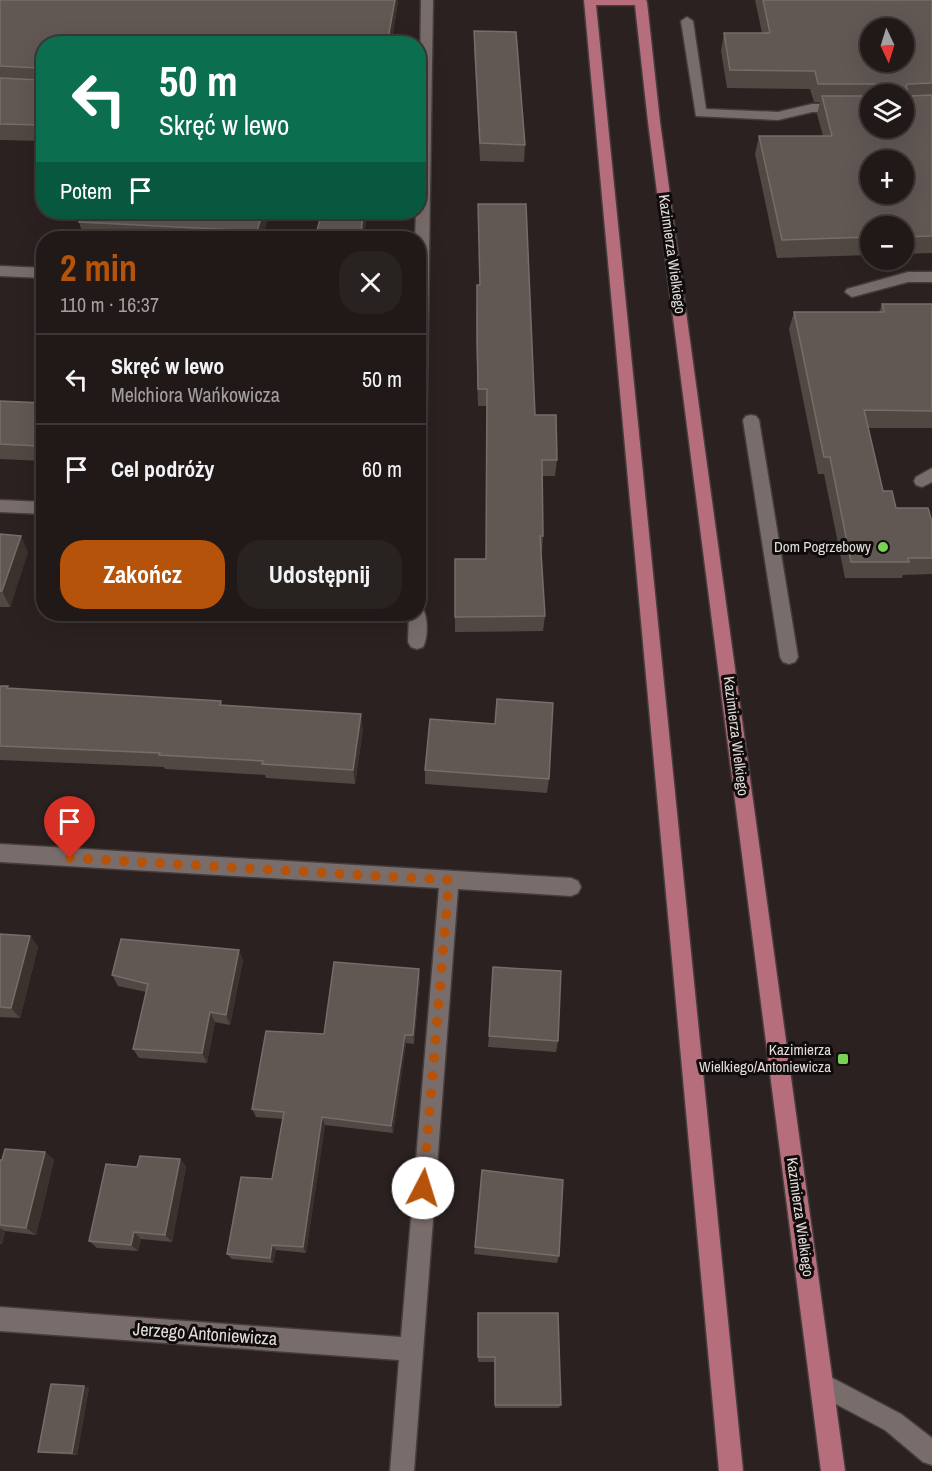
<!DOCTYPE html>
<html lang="pl">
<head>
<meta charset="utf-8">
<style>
  body { margin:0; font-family:"Archivo Narrow",sans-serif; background:#282221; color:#f1f3f6; height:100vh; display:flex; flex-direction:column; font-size:22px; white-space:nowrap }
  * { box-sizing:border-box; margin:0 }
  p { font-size:20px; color:#a2a0a2 }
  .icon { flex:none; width:33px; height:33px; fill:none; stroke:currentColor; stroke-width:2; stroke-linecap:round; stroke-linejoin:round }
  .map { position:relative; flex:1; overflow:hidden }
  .details { position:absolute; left:36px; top:231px; width:390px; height:390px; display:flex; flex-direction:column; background:#201918; border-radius:24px; box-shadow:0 6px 24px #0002,0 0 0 2px #3d3837 }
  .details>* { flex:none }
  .guide { position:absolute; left:36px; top:36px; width:390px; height:183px; border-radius:24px; box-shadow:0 6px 24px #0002,0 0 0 2px #3d3837; background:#0b6e4f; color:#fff; overflow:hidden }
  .needle { width:39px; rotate:176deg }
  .buttons { position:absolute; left:860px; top:18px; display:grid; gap:12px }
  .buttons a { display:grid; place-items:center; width:54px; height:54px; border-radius:50%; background:#201918; box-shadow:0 6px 24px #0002,0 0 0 2px #3d3837; font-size:30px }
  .pin { position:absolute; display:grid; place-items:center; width:51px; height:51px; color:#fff; margin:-62px -26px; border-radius:50% 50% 50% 0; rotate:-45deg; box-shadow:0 0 6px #0007 }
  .pin .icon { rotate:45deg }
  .me { position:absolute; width:66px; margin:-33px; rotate:5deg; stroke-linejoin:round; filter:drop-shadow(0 0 4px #0008) }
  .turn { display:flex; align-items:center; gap:21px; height:126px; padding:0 24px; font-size:27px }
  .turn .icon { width:78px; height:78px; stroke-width:2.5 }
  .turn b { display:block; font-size:42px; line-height:51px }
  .then { display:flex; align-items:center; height:57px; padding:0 24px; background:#0003; gap:12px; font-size:22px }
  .round { display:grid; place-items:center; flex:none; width:63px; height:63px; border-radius:24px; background:#282221 }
  .summary { display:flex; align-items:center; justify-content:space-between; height:102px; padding:0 24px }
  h1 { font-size:36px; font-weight:700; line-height:45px; color:#b45309 }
  .cta { display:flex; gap:12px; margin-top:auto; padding:12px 24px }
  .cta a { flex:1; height:69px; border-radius:24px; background:#b45309; color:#fff; font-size:24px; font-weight:700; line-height:69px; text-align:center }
  .cta a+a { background:#282221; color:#f1f3f6 }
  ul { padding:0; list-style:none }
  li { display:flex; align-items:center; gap:18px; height:90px; padding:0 24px; border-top:2px solid #3d3837 }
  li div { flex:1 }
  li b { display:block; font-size:22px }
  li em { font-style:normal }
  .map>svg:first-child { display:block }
</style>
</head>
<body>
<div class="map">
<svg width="932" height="1471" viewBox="0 0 932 1471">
  <rect width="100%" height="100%" fill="#2b2120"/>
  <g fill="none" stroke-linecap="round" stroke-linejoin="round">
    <defs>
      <g id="minor">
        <path d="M 421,0 L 433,0 L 426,454 L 424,458 L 418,460 L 418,238 L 415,238 L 416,212 L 418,212 Z"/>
        <path d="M 687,17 L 693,21 L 706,109 L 778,112 L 812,104 L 870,104 L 870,112 L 812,112 L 778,120 L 696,116 L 681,21 Z"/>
        <path d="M 0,266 L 44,268 L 44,278 L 0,276 Z"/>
        <path d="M 908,272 L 932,272 L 932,282 L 908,282 L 852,297 L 845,292 L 847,289 Z"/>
        <path d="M 751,415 L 756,416 L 759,420 L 798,657 L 795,662 L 789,664 L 783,662 L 780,657 L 743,420 L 746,416 Z"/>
        <path d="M 932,468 L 932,482 L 922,487 L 916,485 L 914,481 L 916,477 Z"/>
        <path d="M 0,500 L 44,502 L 44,514 L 0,512 Z"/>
        <path d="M 418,608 L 423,609 C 428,618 428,638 423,647 L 417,649 L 411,647 L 408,642 L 409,614 L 418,614 Z"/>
        <path d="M 0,844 L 571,878 L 578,881 L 581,887 L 578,893 L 571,896 L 458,889 L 414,1471 L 390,1471 L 399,1360 L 0,1331 L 0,1307 L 401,1337 L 439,888 L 0,862 Z"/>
        <path d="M 823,1373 L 901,1414 L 932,1438 L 932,1465 L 923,1462 L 885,1430 L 815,1393 L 811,1385 L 815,1377 Z"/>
      </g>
      <path id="major" d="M 584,0 L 646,0 L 647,2 L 660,122 L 845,1471 L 821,1471 L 648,122 L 635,5 L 596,5 L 743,1471 L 719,1471 Z"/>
    </defs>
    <!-- minor casing -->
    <use href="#minor" stroke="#453d3c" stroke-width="3"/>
    <!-- major casing -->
    <use href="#major" stroke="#453d3c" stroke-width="3"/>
    <!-- minor -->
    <use href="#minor" fill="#796d6b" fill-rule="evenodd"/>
    <!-- major -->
    <use href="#major" fill="#b66e7d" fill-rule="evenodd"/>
  </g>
  <!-- wall -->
  <g fill="#514843" fill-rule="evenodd">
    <path d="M 0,0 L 398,2 L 391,44 L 44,44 L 44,141 L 0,140 Z"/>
    <path d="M 755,0 L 932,0 L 932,253 L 903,254 L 903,226 L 870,226 L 870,255 L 777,258 L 755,154 L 759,136 L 823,136 L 817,114 L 820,102 L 814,102 L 810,89 L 727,88 L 721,51 L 724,33 L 762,33 ZM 870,94 L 903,94 L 870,128 Z"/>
    <path d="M 474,31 L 525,145 L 524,162 L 480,161 L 474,48 Z"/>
    <path d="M 478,204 L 535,415 L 557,460 L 555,476 L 542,476 L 543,536 L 542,552 L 541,552 L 545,616 L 543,631 L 455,632 L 455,559 L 486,559 L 487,406 L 478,406 L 476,341 L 477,285 L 480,285 Z"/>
    <path d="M 83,212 L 270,212 L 262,238 L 84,238 L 79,222 Z"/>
    <path d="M 366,219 L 364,238 L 317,238 L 316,234 Z"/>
    <path d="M 882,304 L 932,304 L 932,428 L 868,428 L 883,491 L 896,508 L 932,522 L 932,574 L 903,575 L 902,578 L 845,578 L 824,474 L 818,474 L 789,329 L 794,312 L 879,312 Z"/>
    <path d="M 0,401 L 44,403 L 43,461 L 0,459 Z"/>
    <path d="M 0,534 L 28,552 L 10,607 L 0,607 Z"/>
    <path d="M 0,686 L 9,689 L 221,701 L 222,705 L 363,729 L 355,784 L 266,778 L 265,775 L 165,769 L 164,767 L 0,760 Z"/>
    <path d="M 495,724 L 549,779 L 547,793 L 425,784 L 425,770 Z"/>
    <path d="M 0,934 L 30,936 L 38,947 L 20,1018 L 0,1017 Z"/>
    <path d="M 243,960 L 230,1025 L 215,1022 L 207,1063 L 139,1058 L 133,1049 L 146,992 L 118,986 L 112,975 Z"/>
    <path d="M 420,978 L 414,1044 L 406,1043 L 393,1133 L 325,1125 L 306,1253 L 276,1250 L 273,1263 L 232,1259 L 227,1254 L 272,1179 L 283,1119 L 256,1117 L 252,1109 L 324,1034 Z"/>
    <path d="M 489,1036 L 558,1041 L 556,1052 L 488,1047 Z"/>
    <path d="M 45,1152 L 54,1160 L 36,1235 L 5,1231 L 2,1244 L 0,1244 L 0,1160 Z"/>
    <path d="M 180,1159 L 186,1167 L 172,1242 L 141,1239 L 138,1251 L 97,1248 L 89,1241 L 137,1167 Z"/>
    <path d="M 475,1247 L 559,1256 L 557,1263 L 474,1254 Z"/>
    <path d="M 478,1313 L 561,1405 L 559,1408 L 495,1408 L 494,1362 L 478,1362 Z"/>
    <path d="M 89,1388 L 77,1455 L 43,1453 L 38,1452 Z"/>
  </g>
  <!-- shaded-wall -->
  <g fill="#3b322e">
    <path d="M 395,0 L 398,0 L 398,2 L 391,44 L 387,44 Z"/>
    <path d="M 263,212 L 270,212 L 262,238 L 258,238 L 257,231 Z"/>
    <path d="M 363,212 L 365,212 L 366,219 L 364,238 L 362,238 Z"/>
    <path d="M 44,425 L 44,460 L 43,461 L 37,446 Z"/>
    <path d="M 21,536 L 28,552 L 10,607 L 2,591 Z"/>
    <path d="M 361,714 L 363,729 L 355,784 L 353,770 Z"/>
    <path d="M 30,936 L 38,947 L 20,1018 L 11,1008 Z"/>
    <path d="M 239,950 L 243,960 L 230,1025 L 226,1015 Z"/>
    <path d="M 419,969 L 420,978 L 414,1044 L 413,1035 Z"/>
    <path d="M 210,1012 L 215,1022 L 207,1063 L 202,1053 Z"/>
    <path d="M 405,1035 L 406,1043 L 393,1133 L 391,1126 Z"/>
    <path d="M 322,1117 L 325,1125 L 306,1253 L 303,1247 Z"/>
    <path d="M 45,1152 L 54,1160 L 36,1235 L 26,1228 Z"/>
    <path d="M 180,1159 L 186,1167 L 172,1242 L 165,1235 Z"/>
    <path d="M 0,1228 L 5,1231 L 2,1244 L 0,1243 Z"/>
    <path d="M 134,1232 L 141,1239 L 138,1251 L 131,1245 Z"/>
    <path d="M 272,1245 L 276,1250 L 273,1263 L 270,1258 Z"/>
    <path d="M 84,1386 L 89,1388 L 77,1455 L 72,1453 Z"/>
  </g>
  <!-- building -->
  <g fill="#615854" stroke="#756d69" stroke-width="1.5" fill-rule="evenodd">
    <path d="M 0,0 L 395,0 L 387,44 L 44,44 L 44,125 L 0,124 L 0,78 L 39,80 L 42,70 L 39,68 L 0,66 Z"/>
    <path d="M 763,0 L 932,0 L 932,83 L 908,84 L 906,86 L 909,96 L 932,95 L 932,236 L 903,237 L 903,226 L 870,226 L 870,237 L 782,240 L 759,136 L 832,136 L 822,96 L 870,96 L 870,128 L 903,128 L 903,94 L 875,94 L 877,86 L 875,84 L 818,84 L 815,71 L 730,70 L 724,33 L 770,33 ZM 870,28 L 903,28 L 903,62 L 870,62 ZM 870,160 L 903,160 L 903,194 L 870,194 Z"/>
    <path d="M 474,31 L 516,32 L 525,145 L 480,143 Z"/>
    <path d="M 478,204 L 526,204 L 535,415 L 556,415 L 557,460 L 542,460 L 543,536 L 540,536 L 545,616 L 455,617 L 455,559 L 486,559 L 487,389 L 478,389 L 477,324 L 477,285 L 480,285 Z"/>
    <path d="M 83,212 L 263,212 L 257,231 L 79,222 Z"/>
    <path d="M 322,212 L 363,212 L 361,234 L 316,234 Z"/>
    <path d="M 882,304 L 932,304 L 932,411 L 864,410 L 883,491 L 892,491 L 896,508 L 928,508 L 932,522 L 932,558 L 908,558 L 909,562 L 851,562 L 830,457 L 824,457 L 794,312 L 884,312 Z"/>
    <path d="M 0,401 L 44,403 L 44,425 L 37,446 L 0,444 Z"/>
    <path d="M 0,534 L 21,536 L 2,591 L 0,591 Z"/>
    <path d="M 0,686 L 8,686 L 7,688 L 221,701 L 220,705 L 361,714 L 353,770 L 262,764 L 263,761 L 159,755 L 160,753 L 0,746 Z"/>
    <path d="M 497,699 L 553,703 L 549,779 L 425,770 L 430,719 L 495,724 Z"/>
    <path d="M 0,934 L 30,936 L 11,1008 L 0,1007 Z"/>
    <path d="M 121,939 L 239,950 L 226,1015 L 210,1012 L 202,1053 L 133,1049 L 148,984 L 112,975 Z"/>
    <path d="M 334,962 L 419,969 L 413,1035 L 405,1035 L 391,1126 L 322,1117 L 303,1247 L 272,1245 L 270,1258 L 227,1254 L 241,1177 L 272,1179 L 284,1112 L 252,1109 L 266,1031 L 324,1034 Z"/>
    <path d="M 493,967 L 561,971 L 558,1041 L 489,1036 Z"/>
    <path d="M 5,1149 L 45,1152 L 26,1228 L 0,1225 L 0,1160 L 2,1160 Z"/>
    <path d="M 140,1156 L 180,1159 L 165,1235 L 134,1232 L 131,1245 L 89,1241 L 106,1164 L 137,1167 Z"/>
    <path d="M 482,1170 L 563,1180 L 559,1256 L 475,1247 Z"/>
    <path d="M 478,1313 L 558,1313 L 561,1405 L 495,1405 L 495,1357 L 478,1357 Z"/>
    <path d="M 51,1384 L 84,1386 L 72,1453 L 38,1452 Z"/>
  </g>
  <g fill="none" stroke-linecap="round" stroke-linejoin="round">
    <!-- route -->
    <path stroke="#b45309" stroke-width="10" stroke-dasharray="0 18" d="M 70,858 L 449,880 L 423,1188"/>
  </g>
  <!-- markers -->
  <g fill="#7bd156" stroke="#100c0b" stroke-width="2">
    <circle cx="883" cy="547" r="6"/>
    <rect x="837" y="1053" width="12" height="12" rx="3"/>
  </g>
  <g text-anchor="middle" stroke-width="6" stroke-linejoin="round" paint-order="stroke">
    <!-- street labels -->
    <g font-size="15" fill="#e2dcdb" stroke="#100c0b">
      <text transform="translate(672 254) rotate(82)" y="5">Kazimierza Wielkiego</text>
      <text transform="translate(736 736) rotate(83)" y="5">Kazimierza Wielkiego</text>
      <text transform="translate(800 1217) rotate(82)" y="5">Kazimierza Wielkiego</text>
    </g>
    <!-- poi labels -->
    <g font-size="15" fill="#e2dcdb" stroke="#100c0b" text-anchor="end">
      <text x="871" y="552">Dom Pogrzebowy</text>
      <text x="831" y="1055">Kazimierza<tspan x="831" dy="17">Wielkiego/Antoniewicza</tspan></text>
    </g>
    <!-- near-street labels -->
    <g font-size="18" fill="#e2dcdb" stroke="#100c0b">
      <text transform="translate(205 1334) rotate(4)" y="6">Jerzego Antoniewicza</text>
    </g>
  </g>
</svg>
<div class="buttons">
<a><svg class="needle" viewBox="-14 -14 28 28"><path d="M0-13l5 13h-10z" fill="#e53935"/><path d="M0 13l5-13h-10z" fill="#a2a0a2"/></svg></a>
<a><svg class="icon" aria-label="layers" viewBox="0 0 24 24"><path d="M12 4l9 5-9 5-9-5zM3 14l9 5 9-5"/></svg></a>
<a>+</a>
<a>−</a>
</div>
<div class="pin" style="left:70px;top:858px;background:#d93025"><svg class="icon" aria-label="arrive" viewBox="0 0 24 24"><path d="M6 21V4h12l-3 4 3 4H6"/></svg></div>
<svg class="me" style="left:423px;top:1188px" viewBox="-20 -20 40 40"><circle r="19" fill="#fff"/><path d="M0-13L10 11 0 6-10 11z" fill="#b45309"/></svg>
<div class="guide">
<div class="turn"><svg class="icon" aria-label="left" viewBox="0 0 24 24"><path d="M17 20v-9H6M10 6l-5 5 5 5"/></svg><div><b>50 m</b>Skręć w lewo</div></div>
<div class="then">Potem<svg class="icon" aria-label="arrive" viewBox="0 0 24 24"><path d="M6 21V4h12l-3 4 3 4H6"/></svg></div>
</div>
<section class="details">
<div class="summary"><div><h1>2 min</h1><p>110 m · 16:37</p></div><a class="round"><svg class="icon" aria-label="close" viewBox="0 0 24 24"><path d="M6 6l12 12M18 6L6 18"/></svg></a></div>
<ul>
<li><svg class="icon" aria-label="left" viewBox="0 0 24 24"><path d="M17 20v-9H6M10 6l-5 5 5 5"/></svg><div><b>Skręć w lewo</b><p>Melchiora Wańkowicza</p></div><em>50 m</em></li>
<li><svg class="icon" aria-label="arrive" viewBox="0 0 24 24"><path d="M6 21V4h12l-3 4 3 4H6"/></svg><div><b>Cel podróży</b></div><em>60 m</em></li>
</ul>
<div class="cta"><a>Zakończ</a><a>Udostępnij</a></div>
</section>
</div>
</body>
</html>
